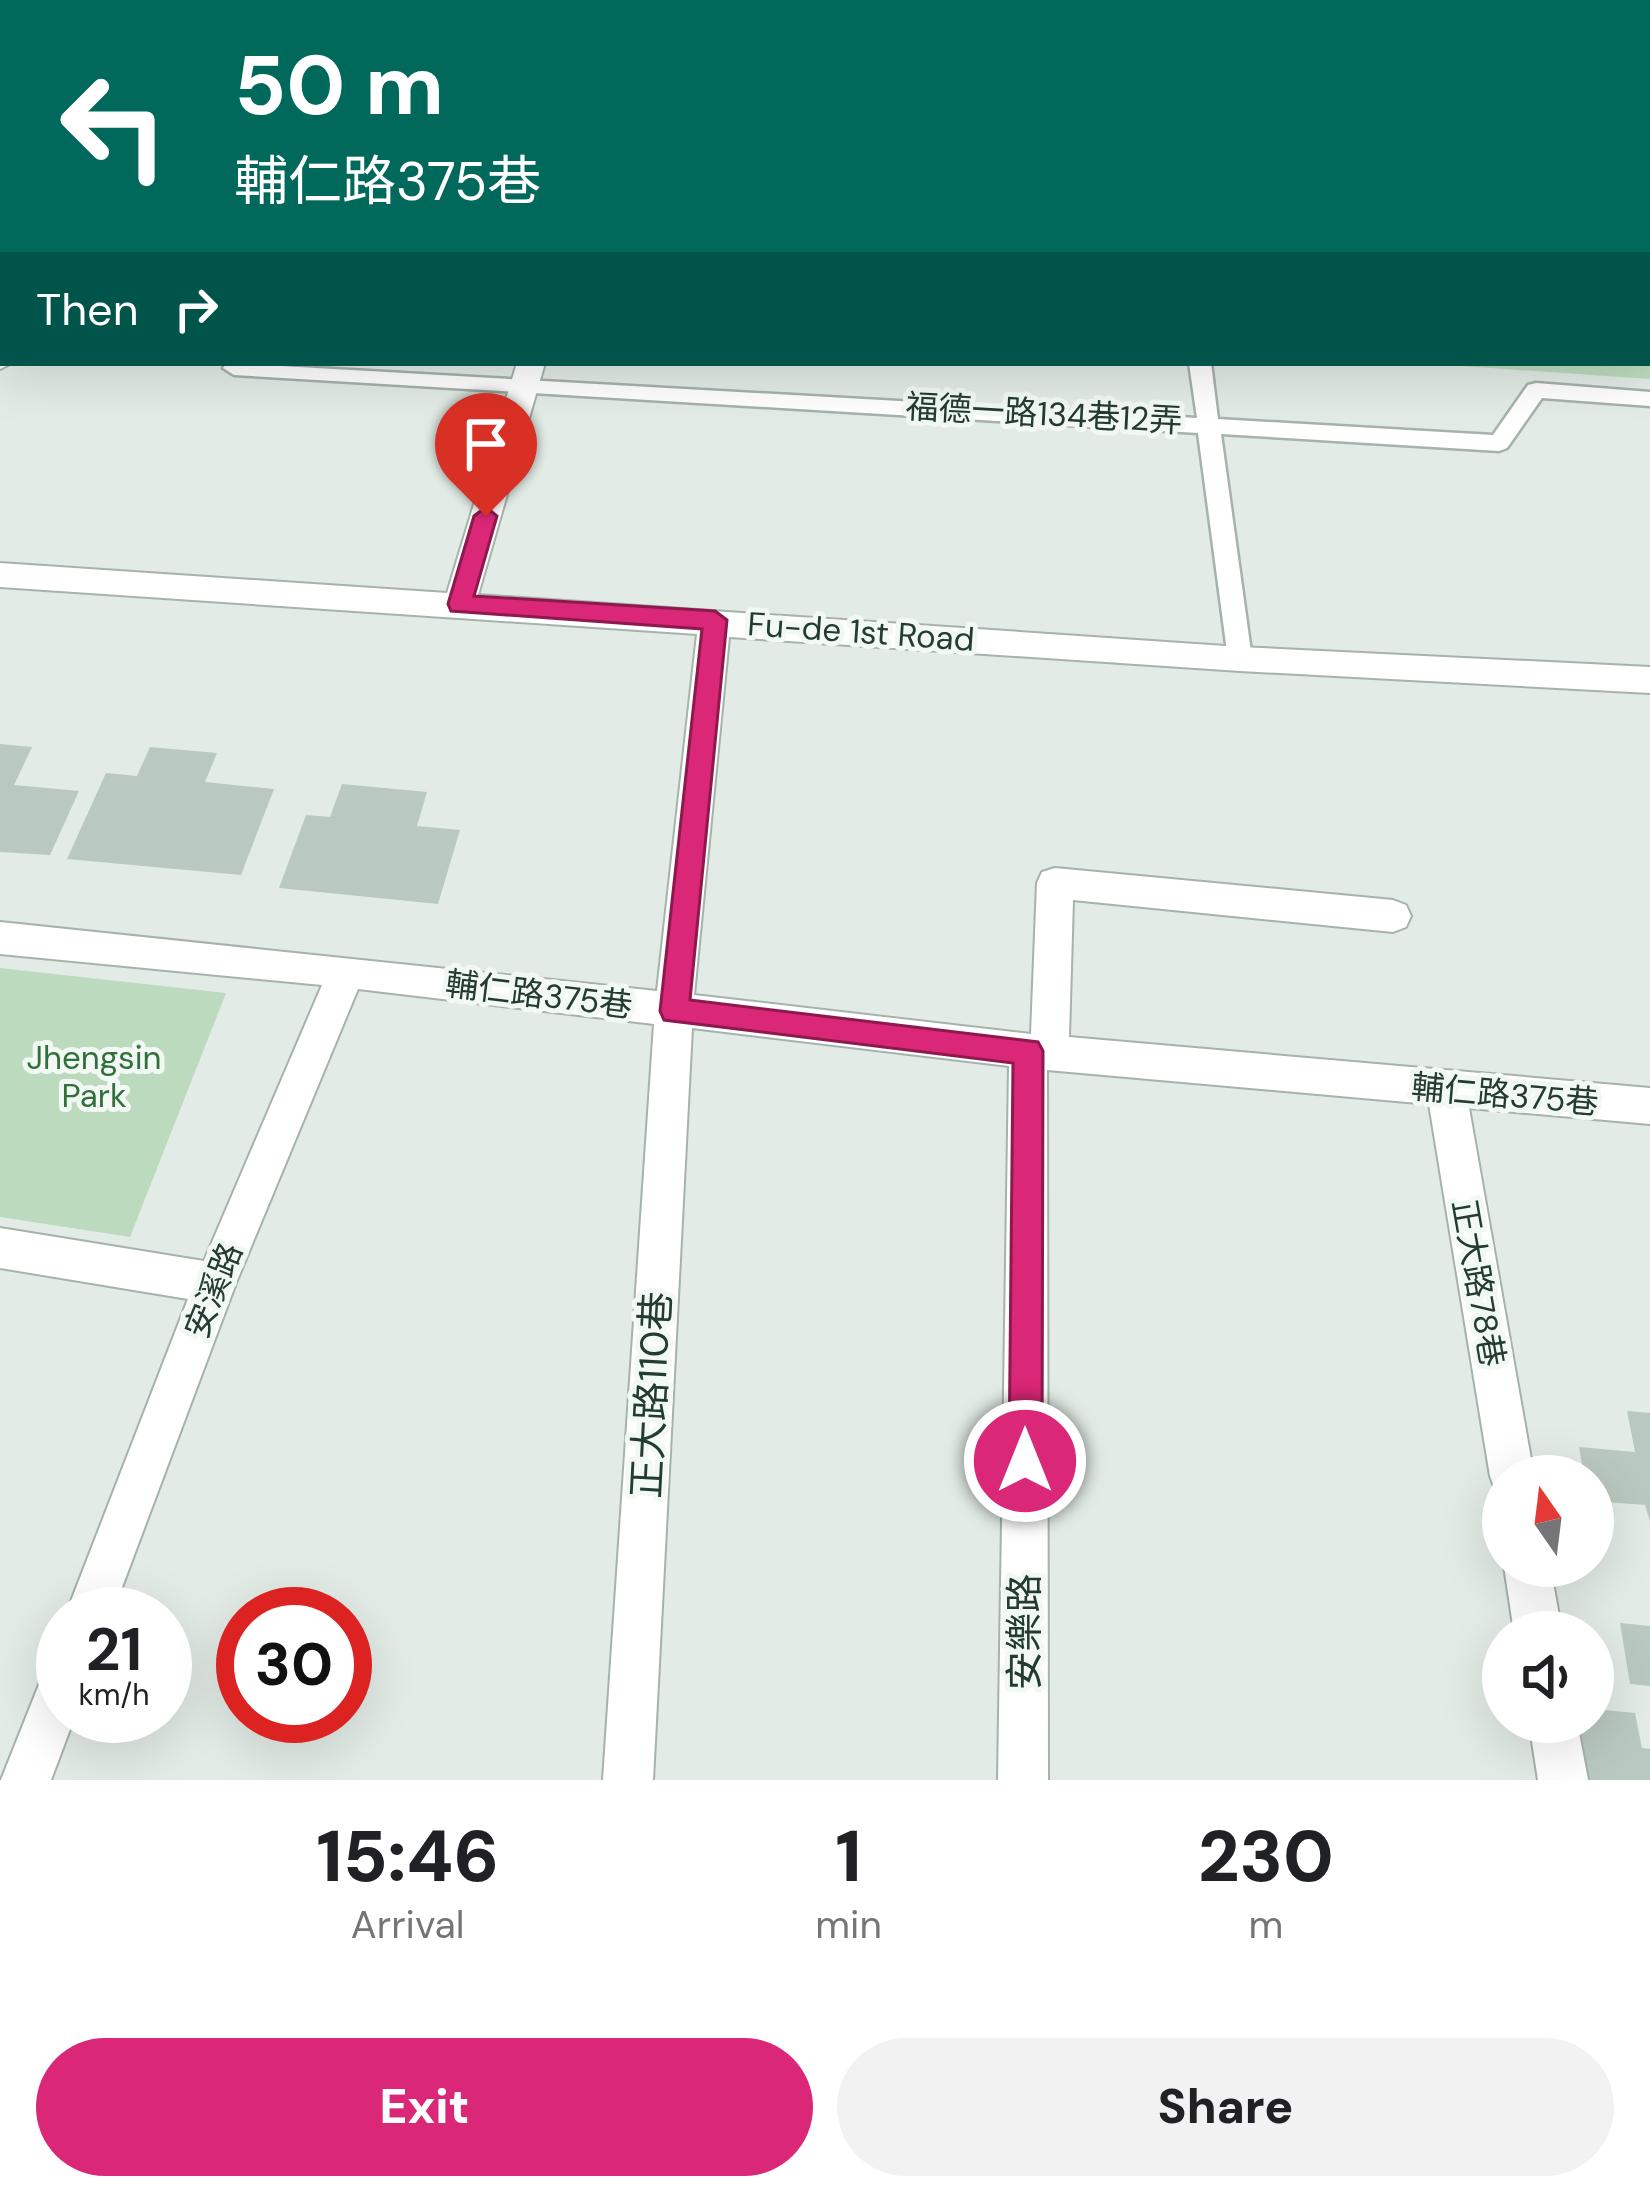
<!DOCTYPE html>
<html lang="en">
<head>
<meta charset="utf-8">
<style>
  body { margin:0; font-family:"DM Sans","Noto Sans TC",sans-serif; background:#f2f2f2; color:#202124; height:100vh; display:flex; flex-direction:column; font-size:45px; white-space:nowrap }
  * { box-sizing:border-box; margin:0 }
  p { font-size:39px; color:#757577 }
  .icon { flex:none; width:66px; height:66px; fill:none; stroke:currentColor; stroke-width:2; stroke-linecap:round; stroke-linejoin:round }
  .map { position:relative; height:1780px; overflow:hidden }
  .panel { display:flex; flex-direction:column; background:#fff; flex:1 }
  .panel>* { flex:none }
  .top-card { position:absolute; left:0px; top:0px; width:1650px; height:366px; box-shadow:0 12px 48px #0002; background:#00695c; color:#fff; overflow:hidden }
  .needle { width:78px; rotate:346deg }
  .controls { position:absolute; left:1482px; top:1455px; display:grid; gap:24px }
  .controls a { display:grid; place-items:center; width:132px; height:132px; border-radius:50%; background:#fff; box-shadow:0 12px 48px #0002; font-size:60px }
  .speed { position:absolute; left:36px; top:1587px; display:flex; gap:24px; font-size:60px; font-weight:700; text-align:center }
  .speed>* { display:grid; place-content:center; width:156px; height:156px; border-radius:50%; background:#fff; box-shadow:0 12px 48px #0002; line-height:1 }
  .speed small { font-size:30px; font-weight:400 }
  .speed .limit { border:18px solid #d22; background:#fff; color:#111 }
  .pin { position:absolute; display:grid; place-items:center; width:102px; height:102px; color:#fff; margin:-123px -51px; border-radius:50% 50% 50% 0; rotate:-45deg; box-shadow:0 0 12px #0007 }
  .pin .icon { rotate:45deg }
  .me { position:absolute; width:132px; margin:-66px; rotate:0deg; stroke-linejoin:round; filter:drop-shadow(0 0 9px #0008) }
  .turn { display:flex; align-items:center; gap:42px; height:252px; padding:0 36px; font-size:54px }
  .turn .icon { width:156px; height:156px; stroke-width:2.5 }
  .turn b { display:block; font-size:84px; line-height:102px }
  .then { display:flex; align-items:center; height:114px; padding:0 36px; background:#0003; gap:24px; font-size:45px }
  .eta { display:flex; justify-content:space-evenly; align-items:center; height:204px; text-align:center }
  .eta b { font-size:72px; font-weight:800; line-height:84px }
  .primary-button { display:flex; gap:24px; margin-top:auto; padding:24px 36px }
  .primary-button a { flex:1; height:138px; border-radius:72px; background:#db2777; color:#fff; font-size:48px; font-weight:800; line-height:138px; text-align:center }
  .primary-button a+a { background:#f2f2f2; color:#202124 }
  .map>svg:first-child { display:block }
</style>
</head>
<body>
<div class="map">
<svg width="1650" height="1780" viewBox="0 0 1650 1780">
  <rect width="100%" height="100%" fill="#e2ebe5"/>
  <!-- green -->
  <g fill="#bcdbbe">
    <path d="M 1647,47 L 1650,379 L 1419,363 L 1647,363 Z"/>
    <path d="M 0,968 L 226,993 L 130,1237 L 0,1217 Z"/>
  </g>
  <!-- building -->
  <g fill="#bac9c0">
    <path d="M 0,744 L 32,747 L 14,785 L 79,791 L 50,855 L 0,852 Z"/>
    <path d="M 150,747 L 217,753 L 205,782 L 274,789 L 241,875 L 67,859 L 106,773 L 137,776 Z"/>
    <path d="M 342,784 L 427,792 L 417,826 L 460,830 L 438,904 L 279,888 L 306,815 L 330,817 Z"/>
    <path d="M 1627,1411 L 1650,1413 L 1650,1521 L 1645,1505 L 1593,1501 L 1593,1476 L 1584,1476 L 1579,1447 L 1635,1452 Z"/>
    <path d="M 1620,1623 L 1650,1626 L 1650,1686 L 1630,1684 Z"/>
    <path d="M 1593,1709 L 1635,1713 L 1642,1748 L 1650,1749 L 1650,1780 L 1551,1780 L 1543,1722 L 1593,1722 Z"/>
  </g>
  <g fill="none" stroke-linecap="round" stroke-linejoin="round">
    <defs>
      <g id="service">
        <path d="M 1044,0 L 1062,0 L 1063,3 L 1045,3 Z"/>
        <path d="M 0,263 L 3,263 L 0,276 Z"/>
        <path d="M 227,363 L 1197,418 L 1189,363 L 1211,363 L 1218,419 L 1493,435 L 1528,385 L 1536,383 L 1650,392 L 1650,406 L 1542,398 L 1507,448 L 1499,451 L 1221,434 L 1252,659 L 1240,668 L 1228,659 L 1198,433 L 234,375 L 223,368 Z"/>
      </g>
      <g id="minor">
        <rect x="1647" y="29" width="3" height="14"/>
        <rect x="0" y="83" width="3" height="14"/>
        <path d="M 3,346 L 3,363 L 12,363 L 0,369 Z"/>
        <path d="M 517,363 L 545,363 L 478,595 L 1240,647 L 1650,667 L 1650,693 L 1240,671 L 729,637 L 694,995 L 1031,1034 L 1037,883 L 1042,872 L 1055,868 L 1393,900 L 1406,905 L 1411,916 L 1406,927 L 1393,932 L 1073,900 L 1069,1037 L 1650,1088 L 1650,1124 L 1469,1108 L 1534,1476 L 1503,1476 L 1503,1495 L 1496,1492 L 1490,1476 L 1429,1104 L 1047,1070 L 1048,1780 L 998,1780 L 1009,1066 L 692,1028 L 653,1780 L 603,1780 L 654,1024 L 358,989 L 236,1283 L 112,1614 L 66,1614 L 188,1299 L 0,1268 L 0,1228 L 204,1261 L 322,985 L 0,954 L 0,922 L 657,991 L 697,634 L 0,587 L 0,563 L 447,593 Z"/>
        <path d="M 1504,1566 L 1550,1566 L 1562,1632 L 1514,1632 Z"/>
        <path d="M 63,1660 L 63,1716 L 75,1716 L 51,1780 L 1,1780 L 46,1667 Z"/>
        <path d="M 1529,1722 L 1577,1722 L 1588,1780 L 1538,1780 Z"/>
      </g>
    </defs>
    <!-- service casing -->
    <use href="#service" stroke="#a5b3ab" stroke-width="5"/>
    <!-- minor casing -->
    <use href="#minor" stroke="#a5b3ab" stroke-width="4"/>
    <!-- service -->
    <use href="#service" fill="#fff" fill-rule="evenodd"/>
    <!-- minor -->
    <use href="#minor" fill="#fff" fill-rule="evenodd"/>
  </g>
  <!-- route -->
  <path fill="#db2777" stroke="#8e194d" stroke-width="3" d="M 486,507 L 497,516 L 474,596 L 715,611 L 727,620 L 690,1000 L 1038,1042 L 1043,1051 L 1042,1461 L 1037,1473 L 1025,1478 L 1013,1473 L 1009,1461 L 1013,1063 L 664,1020 L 660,1011 L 702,629 L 451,611 L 448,604 L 474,516 Z"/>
  <g text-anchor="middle" stroke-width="10" stroke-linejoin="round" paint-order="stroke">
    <!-- street labels -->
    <g font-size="33" fill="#233b30" stroke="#f2f8f4">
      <text transform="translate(1044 413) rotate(3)" y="12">福德一路134巷12弄</text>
      <text transform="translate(861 631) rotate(4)" y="12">Fu-de 1st Road</text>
      <text transform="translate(539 994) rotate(7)" y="12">輔仁路375巷</text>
      <text transform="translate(1505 1094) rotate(5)" y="12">輔仁路375巷</text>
      <text transform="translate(1479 1283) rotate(80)" y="12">正大路78巷</text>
      <text transform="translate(213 1290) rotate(-68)" y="12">安溪路</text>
    </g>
    <!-- park labels -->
    <g font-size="33" fill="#30703b" stroke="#f2f8f4">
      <text x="94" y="1069">Jhengsin<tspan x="94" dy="38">Park</tspan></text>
    </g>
    <!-- near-street labels -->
    <g font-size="39" fill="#233b30" stroke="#f2f8f4">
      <text transform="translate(651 1395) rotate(-87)" y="14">正大路110巷</text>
      <text transform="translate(1024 1632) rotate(-90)" y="14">安樂路</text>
    </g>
  </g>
</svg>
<div class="controls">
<a><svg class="needle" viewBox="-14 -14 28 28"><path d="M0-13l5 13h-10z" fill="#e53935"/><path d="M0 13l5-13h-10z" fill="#757577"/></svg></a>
<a><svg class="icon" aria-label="sound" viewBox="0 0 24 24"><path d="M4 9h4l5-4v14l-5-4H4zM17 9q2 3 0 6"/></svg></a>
</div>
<div class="speed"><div>21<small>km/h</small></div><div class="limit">30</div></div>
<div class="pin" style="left:486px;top:516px;background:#d93025"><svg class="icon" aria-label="arrive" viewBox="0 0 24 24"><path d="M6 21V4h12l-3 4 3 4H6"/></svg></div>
<svg class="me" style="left:1025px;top:1461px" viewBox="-20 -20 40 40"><circle r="17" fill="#db2777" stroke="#fff" stroke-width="3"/><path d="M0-11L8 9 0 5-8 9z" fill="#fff"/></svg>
<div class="top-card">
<div class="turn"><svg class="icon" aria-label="left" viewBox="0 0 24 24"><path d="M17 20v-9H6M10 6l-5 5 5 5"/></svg><div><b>50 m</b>輔仁路375巷</div></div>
<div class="then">Then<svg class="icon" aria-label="right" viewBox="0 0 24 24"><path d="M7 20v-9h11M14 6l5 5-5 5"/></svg></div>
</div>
</div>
<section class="panel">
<div class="eta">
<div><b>15:46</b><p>Arrival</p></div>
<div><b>1</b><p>min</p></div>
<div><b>230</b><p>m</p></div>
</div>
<div class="primary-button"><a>Exit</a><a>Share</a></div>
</section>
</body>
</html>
